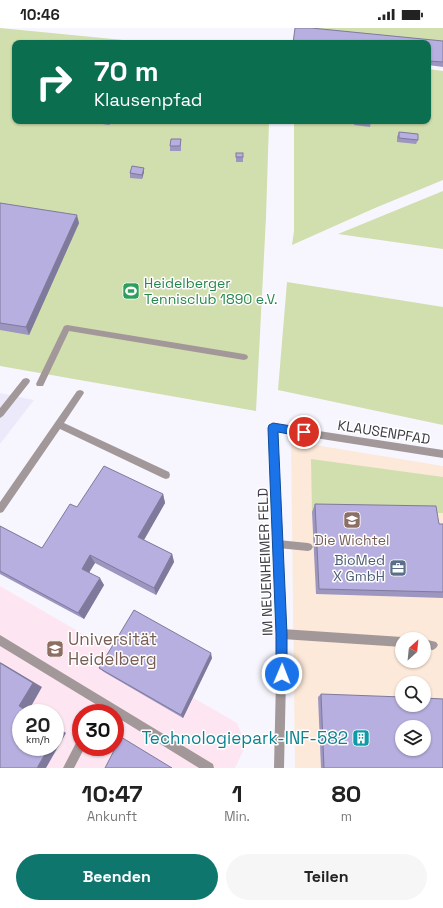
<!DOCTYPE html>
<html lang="de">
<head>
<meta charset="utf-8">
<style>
  body { margin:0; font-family:"Space Grotesk",sans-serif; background:#f6f6f6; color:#222; height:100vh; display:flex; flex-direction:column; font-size:15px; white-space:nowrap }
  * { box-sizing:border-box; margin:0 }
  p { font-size:13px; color:#767676 }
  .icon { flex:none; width:22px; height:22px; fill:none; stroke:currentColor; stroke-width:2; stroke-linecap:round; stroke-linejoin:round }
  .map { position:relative; height:740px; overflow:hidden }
  .side { display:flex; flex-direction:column; background:#fff; flex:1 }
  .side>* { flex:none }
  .top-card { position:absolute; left:12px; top:12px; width:419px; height:84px; border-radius:8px; box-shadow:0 1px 3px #0004; background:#0b6e4f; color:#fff; overflow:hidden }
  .needle { width:26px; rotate:27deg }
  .buttons { position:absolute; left:395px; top:604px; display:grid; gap:8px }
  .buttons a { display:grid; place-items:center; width:36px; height:36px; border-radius:50%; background:#fff; box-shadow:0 1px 3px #0004; font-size:20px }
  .speed { position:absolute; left:12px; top:676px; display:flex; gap:8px; font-size:20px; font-weight:700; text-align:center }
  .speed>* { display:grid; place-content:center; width:52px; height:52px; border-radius:50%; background:#fff; box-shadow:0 1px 3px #0004; line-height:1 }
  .speed small { font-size:10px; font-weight:400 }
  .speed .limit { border:6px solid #d22; background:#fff; color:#111 }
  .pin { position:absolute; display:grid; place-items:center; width:34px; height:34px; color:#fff; margin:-17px; border:2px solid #fff; border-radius:50%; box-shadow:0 1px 4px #0007 }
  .me { position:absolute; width:44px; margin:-22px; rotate:1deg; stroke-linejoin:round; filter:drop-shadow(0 0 3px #0008) }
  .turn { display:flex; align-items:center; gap:14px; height:84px; padding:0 16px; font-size:18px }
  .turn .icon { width:52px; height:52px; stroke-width:2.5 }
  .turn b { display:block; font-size:28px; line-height:34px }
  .eta { display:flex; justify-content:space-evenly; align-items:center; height:68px; text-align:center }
  .eta b { font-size:24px; font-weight:800; line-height:28px }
  .cta { display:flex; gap:8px; margin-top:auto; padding:8px 16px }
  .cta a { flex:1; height:46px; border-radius:24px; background:#0f766e; color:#fff; font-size:16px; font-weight:800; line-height:46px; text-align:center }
  .cta a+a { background:#f6f6f6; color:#222 }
  .status { display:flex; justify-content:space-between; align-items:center; height:28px; padding:0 20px; background:#fff; direction:ltr }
  .status svg { height:11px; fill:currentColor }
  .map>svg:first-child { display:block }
</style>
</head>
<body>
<div class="status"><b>10:46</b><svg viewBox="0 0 49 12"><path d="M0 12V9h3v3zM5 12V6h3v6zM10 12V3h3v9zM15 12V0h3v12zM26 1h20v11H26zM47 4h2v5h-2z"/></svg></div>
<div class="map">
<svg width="443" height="740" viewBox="0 0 443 740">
  <rect width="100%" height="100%" fill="#f7f6fe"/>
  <!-- commercial -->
  <path fill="#fde9d9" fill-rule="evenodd" d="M 291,413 L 443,438 L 443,740 L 295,740 ZM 402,611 L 424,611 L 424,633 L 402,633 ZM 402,655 L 424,655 L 424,677 L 402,677 ZM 402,699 L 424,699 L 424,721 L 402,721 Z"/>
  <!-- built -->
  <path fill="#eceafa" d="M 0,365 L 34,372 L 0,416 Z"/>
  <!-- education -->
  <path fill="#fde6f2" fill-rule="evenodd" d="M 0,558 L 237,695 L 246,717 L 235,740 L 0,740 ZM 21,685 L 55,685 L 55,719 L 21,719 ZM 81,685 L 115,685 L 115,719 L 81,719 Z"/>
  <!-- green -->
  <g fill="#d1dead">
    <path d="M 0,0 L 154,15 L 15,15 L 15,93 L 269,93 L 266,189 L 256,383 L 0,338 Z"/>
    <path d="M 300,0 L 443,0 L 443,15 Z"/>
    <path d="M 428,41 L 443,43 L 443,152 L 375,180 L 292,217 L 294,203 L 294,93 L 428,93 Z"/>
    <path d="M 443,163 L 443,221 L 338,206 Z"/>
    <path d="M 287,254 L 443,279 L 443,397 L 278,362 Z"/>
    <path d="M 311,431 L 443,449 L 443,485 L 312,484 Z"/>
  </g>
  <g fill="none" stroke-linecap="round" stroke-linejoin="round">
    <!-- service -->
    <g fill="#a29899" fill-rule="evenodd">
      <path d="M 67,297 L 244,326 L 247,327 L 248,329 L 247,331 L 244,332 L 69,303 L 43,358 L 37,358 L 36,356 L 64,298 Z"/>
      <path d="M 26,350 L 29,351 L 30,353 L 29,355 L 3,388 L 0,390 L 0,380 L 23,351 Z"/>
      <path d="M 80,362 L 83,363 L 84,365 L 64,395 L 169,444 L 170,447 L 169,450 L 166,451 L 163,450 L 60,401 L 3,484 L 0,485 L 0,474 L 77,363 Z"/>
      <path d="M 278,512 L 308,515 L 311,516 L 313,519 L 311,522 L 308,523 L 278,520 L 275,519 L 273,516 L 275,513 Z"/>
      <path d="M 282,601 L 402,609 L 406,611 L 402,611 L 402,619 L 282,611 L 279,609 L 277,606 L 279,603 Z"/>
      <path d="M 0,607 L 213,736 L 214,740 L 199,740 L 115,688 L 115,685 L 110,685 L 105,682 L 104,685 L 93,685 L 97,677 L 0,618 Z"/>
      <path d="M 424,611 L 436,614 L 438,617 L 436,620 L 433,622 L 424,621 Z"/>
      <path d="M 81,712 L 81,719 L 85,719 L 74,740 L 63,740 L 77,713 Z"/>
    </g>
    <!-- minor -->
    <path fill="#a29899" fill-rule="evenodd" d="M 273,396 L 443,422 L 443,430 L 277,404 L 287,606 L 284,740 L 274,740 L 277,606 L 269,400 L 270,397 Z"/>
  </g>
  <!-- wall -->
  <g fill="#9d96c0">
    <path d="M 443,13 L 443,39 L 428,37 L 428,15 Z"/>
    <path d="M 82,93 L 111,93 L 109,97 Z"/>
    <path d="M 355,93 L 371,93 L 370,99 L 354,97 Z"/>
    <path d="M 399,104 L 418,112 L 416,116 L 397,114 L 397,109 Z"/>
    <path d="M 181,111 L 181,123 L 170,123 L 170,118 Z"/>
    <rect x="236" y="125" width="7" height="9"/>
    <path d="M 144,140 L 144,144 L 142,151 L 130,150 L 130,145 Z"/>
    <path d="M 0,175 L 79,195 L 29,307 L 0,302 Z"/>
    <path d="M 163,466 L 165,475 L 144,512 L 172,526 L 174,534 L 156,567 L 95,535 L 89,544 L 104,557 L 84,591 L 0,546 L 0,498 L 42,520 L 77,479 Z"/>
    <path d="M 315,476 L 439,496 L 443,496 L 443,570 L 316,566 L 312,484 Z"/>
    <path d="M 212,630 L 183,690 L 104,644 L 99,640 Z"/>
    <path d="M 321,666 L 443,740 L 321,740 L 318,669 Z"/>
  </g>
  <!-- shaded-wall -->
  <g fill="#7f7a9c">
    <path d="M 108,93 L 111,93 L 109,97 Z"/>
    <path d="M 144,140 L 144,144 L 142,151 L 142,147 Z"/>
    <path d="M 77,187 L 79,195 L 29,307 L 26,299 Z"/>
    <path d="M 163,466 L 165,475 L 141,517 L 138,509 Z"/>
    <path d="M 172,526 L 174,534 L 156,567 L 154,560 Z"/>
    <path d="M 90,527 L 95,535 L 87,548 L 82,541 Z"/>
    <path d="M 100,550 L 104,557 L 84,591 L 78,585 Z"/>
    <path d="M 211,625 L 212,630 L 183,690 L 181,687 Z"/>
    <path d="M 0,634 L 42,659 L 29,682 L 34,685 L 30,685 L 19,678 Z"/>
    <path d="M 55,698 L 66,705 L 46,740 L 37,740 L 49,719 L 55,719 Z"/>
  </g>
  <!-- building -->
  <g fill="#b6afdf" stroke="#7f7a9c" fill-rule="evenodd">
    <path d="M 295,0 L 311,0 L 443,13 L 443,34 L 428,33 L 428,15 L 293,15 Z"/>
    <path d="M 361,93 L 371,93 L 371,94 Z"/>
    <path d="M 399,104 L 418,106 L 418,112 L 399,110 Z"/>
    <path d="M 171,111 L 181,111 L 180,118 L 170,118 Z"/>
    <rect x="236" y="125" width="7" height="4"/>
    <path d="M 132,138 L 144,140 L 142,147 L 130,145 Z"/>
    <path d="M 0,175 L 77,187 L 26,299 L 0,295 Z"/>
    <path d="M 104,438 L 163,466 L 138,509 L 172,526 L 154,560 L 90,527 L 82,541 L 100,550 L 78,585 L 0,543 L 0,498 L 42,520 L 70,476 L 77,479 Z"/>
    <path d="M 315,476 L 436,478 L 439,496 L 443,496 L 443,564 L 319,561 Z"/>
    <path d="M 134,582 L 211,625 L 181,687 L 99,640 Z"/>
    <path d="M 0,635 L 33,655 L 19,678 L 30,685 L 21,685 L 21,719 L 49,719 L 37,740 L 0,740 Z"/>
    <path d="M 321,666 L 402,669 L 402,677 L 424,677 L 424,670 L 443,671 L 443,740 L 324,740 ZM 402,699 L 424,699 L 424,721 L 402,721 Z"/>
    <path d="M 55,701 L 58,703 L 55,709 Z"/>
    <path d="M 121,709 L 172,740 L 105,740 Z"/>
  </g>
  <!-- route -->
  <path fill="#1a73e8" stroke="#114b97" d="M 273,395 L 304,400 L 307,401 L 308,404 L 307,407 L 304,409 L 278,404 L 287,606 L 287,646 L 286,650 L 282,652 L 278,650 L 276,646 L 276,606 L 268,400 L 269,397 Z"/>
  <!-- icons -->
  <defs>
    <symbol id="stadium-square" viewBox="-11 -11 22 22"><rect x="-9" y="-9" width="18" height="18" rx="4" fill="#2e9e5b" stroke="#fff"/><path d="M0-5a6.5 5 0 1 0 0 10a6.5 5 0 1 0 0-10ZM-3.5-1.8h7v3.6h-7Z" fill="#fff"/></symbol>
    <symbol id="school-square" viewBox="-11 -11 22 22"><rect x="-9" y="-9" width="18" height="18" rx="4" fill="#8d6e63" stroke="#fff"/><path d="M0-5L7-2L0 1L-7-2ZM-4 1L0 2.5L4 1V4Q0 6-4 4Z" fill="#fff"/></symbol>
    <symbol id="office-square" viewBox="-11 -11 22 22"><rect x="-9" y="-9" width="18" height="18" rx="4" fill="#5c6f8a" stroke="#fff"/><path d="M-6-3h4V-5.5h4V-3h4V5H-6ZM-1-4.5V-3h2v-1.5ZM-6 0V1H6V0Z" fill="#fff"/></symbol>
    <symbol id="university-square" viewBox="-11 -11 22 22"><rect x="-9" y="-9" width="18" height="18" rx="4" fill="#8d6e63" stroke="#fff"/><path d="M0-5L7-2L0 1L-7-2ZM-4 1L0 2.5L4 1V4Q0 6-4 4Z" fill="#fff"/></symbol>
    <symbol id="building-square" viewBox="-11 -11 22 22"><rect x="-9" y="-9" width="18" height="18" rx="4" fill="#0f9aa8" stroke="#fff"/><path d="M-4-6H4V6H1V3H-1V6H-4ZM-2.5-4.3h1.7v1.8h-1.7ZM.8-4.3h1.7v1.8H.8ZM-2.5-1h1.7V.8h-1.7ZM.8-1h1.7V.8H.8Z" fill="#fff"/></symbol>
  </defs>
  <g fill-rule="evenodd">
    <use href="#stadium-square" x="121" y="253" width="20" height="20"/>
    <use href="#school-square" x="342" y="482" width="20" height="20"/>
    <use href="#office-square" x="388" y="530" width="20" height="20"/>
    <use href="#university-square" x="45" y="611" width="20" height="20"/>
    <use href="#building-square" x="351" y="700" width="20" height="20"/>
  </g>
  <g text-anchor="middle" stroke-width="3" stroke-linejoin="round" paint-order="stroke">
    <!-- leisure labels -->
    <g font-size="14" fill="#27864d" stroke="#fff" text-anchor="start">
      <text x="144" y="260">Heidelberger<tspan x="144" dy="16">Tennisclub 1890 e.V.</tspan></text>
    </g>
    <!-- street labels -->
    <g font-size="14" fill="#3c3b43" stroke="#fff">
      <text transform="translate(384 404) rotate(9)" y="5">KLAUSENPFAD</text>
      <text transform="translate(265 534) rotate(-92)" y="5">IM NEUENHEIMER FELD</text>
    </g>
    <!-- education labels -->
    <g font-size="14" fill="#785e54" stroke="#fff">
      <text x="352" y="517">Die Wichtel</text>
    </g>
    <!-- service labels -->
    <g font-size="14" fill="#4e5e75" stroke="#fff" text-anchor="end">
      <text x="385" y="537">BioMed<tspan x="385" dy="16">X GmbH</tspan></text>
    </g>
    <!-- near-education labels -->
    <g font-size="17" fill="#785e54" stroke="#fff" text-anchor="start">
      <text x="68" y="617">Universität<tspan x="68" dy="20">Heidelberg</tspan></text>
    </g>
    <!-- near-culture labels -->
    <g font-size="17" fill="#0d838f" stroke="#fff" text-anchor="end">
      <text x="348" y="716">Technologiepark-INF-582</text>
    </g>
  </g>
</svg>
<div class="buttons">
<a><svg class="needle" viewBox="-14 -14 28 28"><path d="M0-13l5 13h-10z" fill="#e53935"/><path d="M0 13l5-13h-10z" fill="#767676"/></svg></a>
<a><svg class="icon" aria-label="search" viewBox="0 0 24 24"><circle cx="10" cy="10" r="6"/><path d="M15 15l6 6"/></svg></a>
<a><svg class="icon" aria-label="layers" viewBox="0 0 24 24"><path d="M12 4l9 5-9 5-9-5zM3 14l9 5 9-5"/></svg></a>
</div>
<div class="speed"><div>20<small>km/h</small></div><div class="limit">30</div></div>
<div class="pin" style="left:304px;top:404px;background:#d93025"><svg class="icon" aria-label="arrive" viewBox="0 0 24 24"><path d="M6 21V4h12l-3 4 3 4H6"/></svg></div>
<svg class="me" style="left:282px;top:646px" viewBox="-20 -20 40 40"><circle r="17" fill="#1a73e8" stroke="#fff" stroke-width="3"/><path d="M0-11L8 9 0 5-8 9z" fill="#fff"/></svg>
<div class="top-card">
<div class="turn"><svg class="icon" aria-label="right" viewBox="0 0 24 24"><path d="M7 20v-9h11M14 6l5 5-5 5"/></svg><div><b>70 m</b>Klausenpfad</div></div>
</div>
</div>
<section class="side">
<div class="eta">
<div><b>10:47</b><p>Ankunft</p></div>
<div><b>1</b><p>Min.</p></div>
<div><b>80</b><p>m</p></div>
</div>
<div class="cta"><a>Beenden</a><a>Teilen</a></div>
</section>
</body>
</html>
